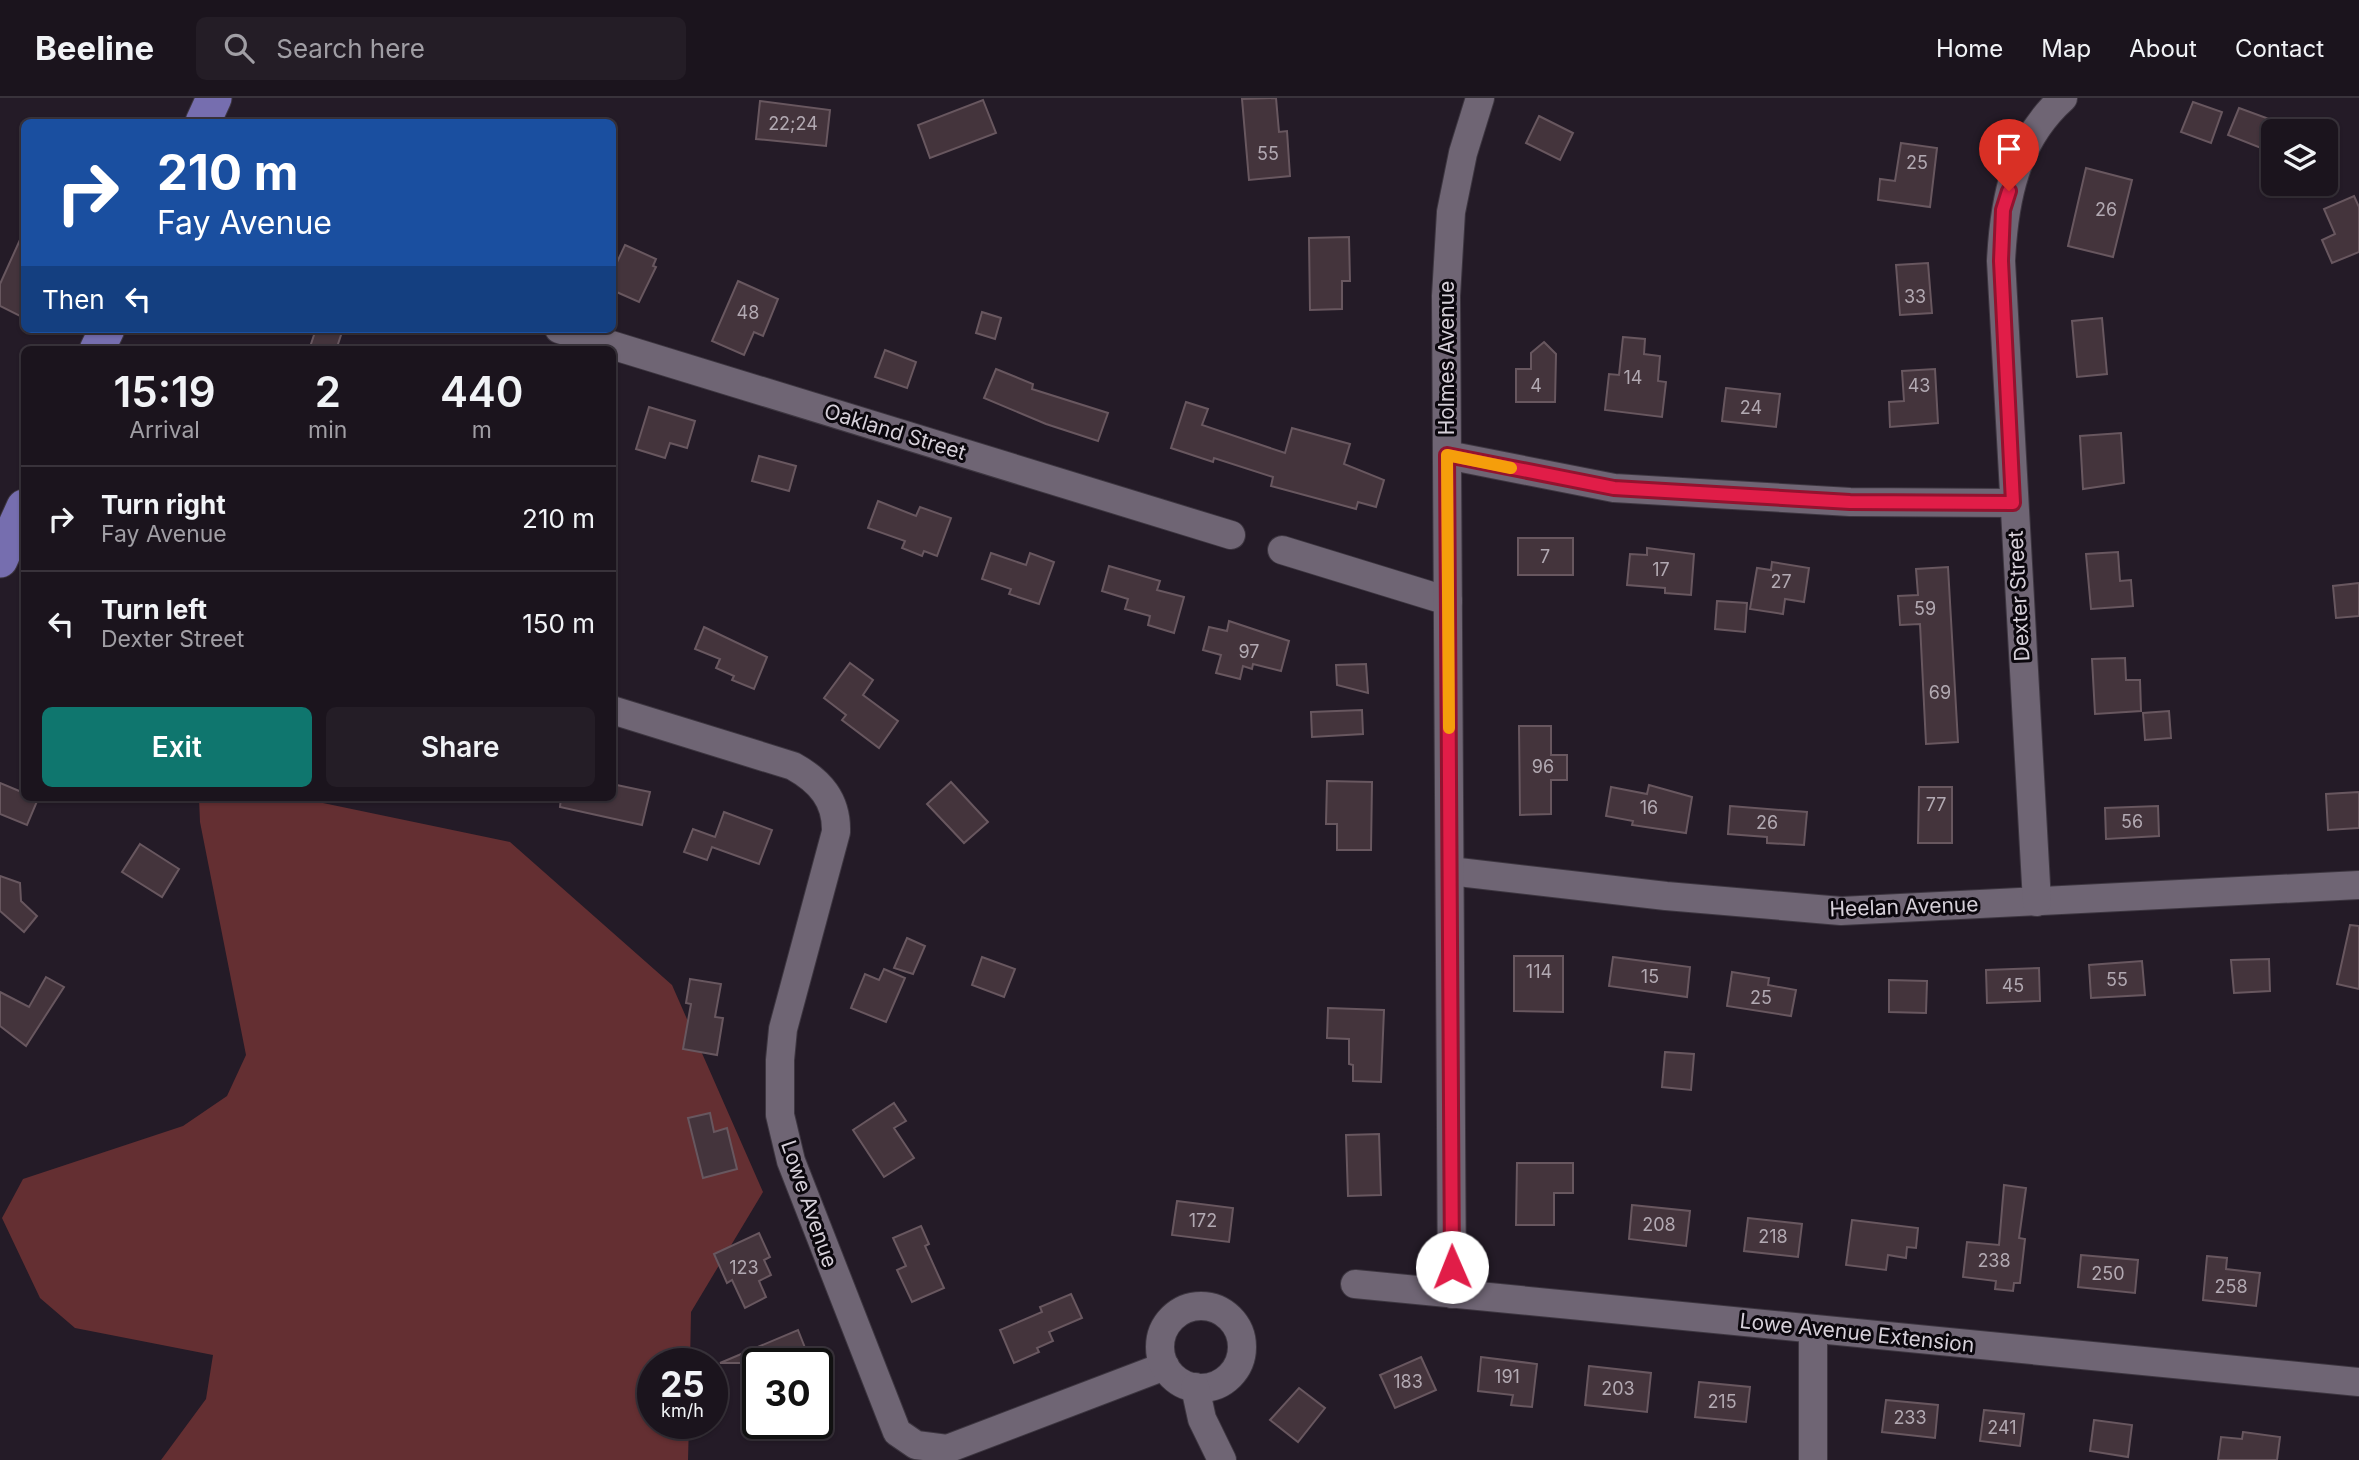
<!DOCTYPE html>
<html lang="en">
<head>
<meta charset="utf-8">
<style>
  body { margin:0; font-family:Inter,sans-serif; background:#241d26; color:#f1f3f6; height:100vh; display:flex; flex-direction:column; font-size:26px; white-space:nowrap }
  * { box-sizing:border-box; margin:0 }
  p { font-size:23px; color:#a09ea4 }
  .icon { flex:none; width:38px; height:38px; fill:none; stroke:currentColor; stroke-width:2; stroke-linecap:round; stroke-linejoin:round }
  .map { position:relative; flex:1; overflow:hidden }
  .panel { position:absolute; left:21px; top:248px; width:595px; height:455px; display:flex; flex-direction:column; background:#1b141d; border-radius:10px; box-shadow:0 2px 5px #0004,0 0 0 2px #39333b }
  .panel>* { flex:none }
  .top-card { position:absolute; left:21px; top:21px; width:595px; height:214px; border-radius:10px; box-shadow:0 2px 5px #0004,0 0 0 2px #39333b; background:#1a4fa0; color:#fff; overflow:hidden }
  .controls { position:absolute; left:2261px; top:21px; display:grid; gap:14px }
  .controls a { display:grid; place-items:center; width:77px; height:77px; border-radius:10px; background:#1b141d; box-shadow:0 2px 5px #0004,0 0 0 2px #39333b; font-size:35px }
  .speed { position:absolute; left:637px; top:1250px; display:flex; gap:14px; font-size:35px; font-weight:700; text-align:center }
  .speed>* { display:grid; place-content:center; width:91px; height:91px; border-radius:50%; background:#1b141d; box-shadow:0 2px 5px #0004,0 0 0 2px #39333b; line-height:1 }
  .speed small { font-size:18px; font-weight:400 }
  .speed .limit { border:4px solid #111; border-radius:10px; background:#fff; color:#111 }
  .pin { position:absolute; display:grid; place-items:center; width:60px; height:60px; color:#fff; margin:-72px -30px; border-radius:50% 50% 50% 0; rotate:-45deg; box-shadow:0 0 7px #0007 }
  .pin .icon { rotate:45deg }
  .me { position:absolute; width:77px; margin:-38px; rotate:359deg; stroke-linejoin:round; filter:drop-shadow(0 0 5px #0008) }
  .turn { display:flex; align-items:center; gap:24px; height:147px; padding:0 21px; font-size:32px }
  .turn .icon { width:91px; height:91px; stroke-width:2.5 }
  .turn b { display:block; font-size:49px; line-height:60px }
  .then { display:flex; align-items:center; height:66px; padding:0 21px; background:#0003; gap:14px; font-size:26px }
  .eta { display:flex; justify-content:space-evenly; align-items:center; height:119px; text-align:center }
  .eta b { font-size:42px; font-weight:600; line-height:49px }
  .button { display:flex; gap:14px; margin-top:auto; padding:14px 21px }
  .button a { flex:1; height:80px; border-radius:10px; background:#0f766e; color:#fff; font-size:28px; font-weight:600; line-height:80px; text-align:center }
  .button a+a { background:#241d26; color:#f1f3f6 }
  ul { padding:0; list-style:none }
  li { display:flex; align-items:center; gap:21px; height:105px; padding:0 21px; border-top:2px solid #39333b }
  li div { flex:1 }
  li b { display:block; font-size:26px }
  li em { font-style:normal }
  header { display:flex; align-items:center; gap:42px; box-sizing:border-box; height:98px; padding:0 35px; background:#1b141d; border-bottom:2px solid #39333b }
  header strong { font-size:33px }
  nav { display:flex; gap:38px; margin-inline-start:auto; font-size:24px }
  .search { width:490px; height:63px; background:#241d26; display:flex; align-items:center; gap:18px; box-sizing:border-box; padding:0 24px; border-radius:10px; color:#a09ea4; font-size:26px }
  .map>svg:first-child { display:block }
</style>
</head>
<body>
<header>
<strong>Beeline</strong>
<div class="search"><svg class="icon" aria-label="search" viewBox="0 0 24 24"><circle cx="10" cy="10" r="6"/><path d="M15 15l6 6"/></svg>Search here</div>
<nav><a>Home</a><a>Map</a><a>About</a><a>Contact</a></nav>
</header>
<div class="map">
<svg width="2359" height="1362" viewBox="0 0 2359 1362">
  <rect width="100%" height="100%" fill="#241b27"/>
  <!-- green -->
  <path fill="#642f32" d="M 199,700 L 299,700 L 510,744 L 672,887 L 763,1094 L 691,1214 L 690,1265 L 653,1265 L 653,1325 L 689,1325 L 688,1362 L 161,1362 L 206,1301 L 213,1257 L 75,1230 L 40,1200 L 2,1120 L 23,1081 L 183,1028 L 227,998 L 246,957 L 200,724 Z"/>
  <!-- building -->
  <g fill="#44343c" stroke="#68575f" stroke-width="2">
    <path d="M 1276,0 L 1279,34 L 1287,33 L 1290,78 L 1249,82 L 1242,1 Z"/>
    <path d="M 983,2 L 996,35 L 930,60 L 918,27 Z"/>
    <path d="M 760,3 L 830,12 L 826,48 L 756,41 Z"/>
    <path d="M 2193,4 L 2222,14 L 2211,45 L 2181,34 Z"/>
    <path d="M 2239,10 L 2272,22 L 2261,50 L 2228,37 Z"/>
    <path d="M 1539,18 L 1573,35 L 1560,62 L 1526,45 Z"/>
    <path d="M 1901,45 L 1937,50 L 1930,109 L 1878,102 L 1880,81 L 1895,83 Z"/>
    <path d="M 2086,70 L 2132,82 L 2113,159 L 2068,148 Z"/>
    <path d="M 2354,98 L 2359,109 L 2359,154 L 2332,165 L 2322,142 L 2335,136 L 2324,111 Z"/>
    <path d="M 24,133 L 24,220 L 0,208 L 0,186 Z"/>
    <path d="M 1349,139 L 1350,183 L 1342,183 L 1342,211 L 1310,212 L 1309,140 Z"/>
    <path d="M 625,147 L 656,161 L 653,168 L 656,169 L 639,204 L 612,192 L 612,175 Z"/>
    <path d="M 1928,165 L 1932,215 L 1900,217 L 1896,167 Z"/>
    <path d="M 738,183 L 778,201 L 763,238 L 754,234 L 744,257 L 712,243 Z"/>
    <path d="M 982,214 L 1001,220 L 995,241 L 976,235 Z"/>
    <path d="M 2102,220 L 2107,276 L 2077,279 L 2072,223 Z"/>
    <path d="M 316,231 L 343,231 L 336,252 L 309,252 Z"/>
    <path d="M 1623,239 L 1645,241 L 1644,256 L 1660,258 L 1658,283 L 1666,284 L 1662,319 L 1605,312 L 1609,276 L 1619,277 Z"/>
    <path d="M 1544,244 L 1556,256 L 1555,304 L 1516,304 L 1516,271 L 1531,271 L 1531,255 Z"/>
    <path d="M 885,252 L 916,264 L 907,290 L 875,279 Z"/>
    <path d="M 996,271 L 1033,286 L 1032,291 L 1108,315 L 1098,343 L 1046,326 L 984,300 Z"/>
    <path d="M 1935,271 L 1938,325 L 1890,329 L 1889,304 L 1904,303 L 1902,273 Z"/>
    <path d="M 1726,290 L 1780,296 L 1776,329 L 1722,323 Z"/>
    <path d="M 1186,304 L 1208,311 L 1202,327 L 1285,355 L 1292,330 L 1350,346 L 1344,366 L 1384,382 L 1376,409 L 1358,404 L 1356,411 L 1271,388 L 1273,379 L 1214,360 L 1213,364 L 1171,350 Z"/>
    <path d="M 649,309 L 695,323 L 687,350 L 670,345 L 665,360 L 636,351 Z"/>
    <path d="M 2121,335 L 2124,385 L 2083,391 L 2080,338 Z"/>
    <path d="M 759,358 L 796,368 L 789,393 L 752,383 Z"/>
    <path d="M 878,403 L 916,418 L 920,409 L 951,420 L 937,458 L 924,453 L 922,458 L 902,450 L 905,443 L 868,430 Z"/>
    <rect x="1518" y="440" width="55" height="37"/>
    <path d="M 1647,450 L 1694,456 L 1691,497 L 1665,495 L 1665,490 L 1627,487 L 1630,456 L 1647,457 Z"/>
    <path d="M 2118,454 L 2120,483 L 2131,482 L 2133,508 L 2091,511 L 2086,456 Z"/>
    <path d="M 991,455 L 1026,467 L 1030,455 L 1054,464 L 1039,506 L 1009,496 L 1011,491 L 982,481 Z"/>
    <path d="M 1772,464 L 1809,470 L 1804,504 L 1785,501 L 1783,516 L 1750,511 L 1757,470 L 1771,472 Z"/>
    <path d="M 1109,468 L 1160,483 L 1157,492 L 1184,499 L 1174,535 L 1148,527 L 1150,518 L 1125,511 L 1128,501 L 1102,493 Z"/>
    <path d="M 1948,469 L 1958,644 L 1926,646 L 1920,526 L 1900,527 L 1898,498 L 1918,497 L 1916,471 Z"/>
    <path d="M 2359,485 L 2359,518 L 2336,520 L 2333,488 Z"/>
    <path d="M 1717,503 L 1747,505 L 1745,534 L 1715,531 Z"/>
    <path d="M 1229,523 L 1289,543 L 1281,573 L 1253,566 L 1252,571 L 1243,568 L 1240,581 L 1216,575 L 1221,557 L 1203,552 L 1209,529 L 1227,533 Z"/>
    <path d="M 704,529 L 767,559 L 754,591 L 732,582 L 734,578 L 716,570 L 720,561 L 695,551 Z"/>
    <path d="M 2125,560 L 2126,582 L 2140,582 L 2141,613 L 2095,616 L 2092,561 Z"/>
    <path d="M 850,565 L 873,582 L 863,597 L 898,623 L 879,650 L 842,622 L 846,617 L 824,600 Z"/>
    <path d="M 1366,566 L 1368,595 L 1337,587 L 1336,567 Z"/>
    <path d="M 1362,612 L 1363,636 L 1312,639 L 1311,614 Z"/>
    <path d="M 2169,613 L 2171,640 L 2145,642 L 2143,615 Z"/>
    <path d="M 1519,628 L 1551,628 L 1551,657 L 1567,657 L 1567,682 L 1551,682 L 1551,716 L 1520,717 Z"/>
    <path d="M 1327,683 L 1372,684 L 1371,752 L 1337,752 L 1337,726 L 1326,726 Z"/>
    <path d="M 951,684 L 988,724 L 964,745 L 927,706 Z"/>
    <path d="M 0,685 L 24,695 L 24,700 L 38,701 L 27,727 L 0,716 Z"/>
    <path d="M 612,686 L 650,694 L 642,727 L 560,709 L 561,700 L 612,700 Z"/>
    <path d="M 1649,687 L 1692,699 L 1686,735 L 1632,727 L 1633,723 L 1606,718 L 1611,689 L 1647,696 Z"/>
    <path d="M 1919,689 L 1952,689 L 1952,745 L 1918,745 Z"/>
    <path d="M 2359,694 L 2359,730 L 2328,732 L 2326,696 Z"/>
    <path d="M 1730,708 L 1807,714 L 1804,747 L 1767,745 L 1767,739 L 1728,736 Z"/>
    <path d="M 2158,708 L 2159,738 L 2106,741 L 2105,710 Z"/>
    <path d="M 724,714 L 772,732 L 759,766 L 712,749 L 707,762 L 684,754 L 693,731 L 715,739 Z"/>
    <path d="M 140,746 L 179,771 L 162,799 L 122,774 Z"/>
    <path d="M 0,778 L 20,785 L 21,803 L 37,818 L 24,834 L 0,813 Z"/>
    <path d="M 2350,827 L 2359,828 L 2359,891 L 2337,886 Z"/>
    <path d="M 907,840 L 925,848 L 913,876 L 894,870 Z"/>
    <path d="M 1514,858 L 1563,858 L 1563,914 L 1514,913 Z"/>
    <path d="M 982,859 L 1015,871 L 1004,899 L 972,887 Z"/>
    <path d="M 1613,859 L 1690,869 L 1687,899 L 1609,888 Z"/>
    <path d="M 2269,861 L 2270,893 L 2234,895 L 2231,862 Z"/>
    <path d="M 2142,863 L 2145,897 L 2091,900 L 2089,867 Z"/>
    <path d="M 2039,870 L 2040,903 L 1987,905 L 1986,872 Z"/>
    <path d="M 884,871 L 905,880 L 886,924 L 851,910 L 865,876 L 879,882 Z"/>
    <path d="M 1732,874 L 1769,880 L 1768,887 L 1796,892 L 1791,918 L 1727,908 Z"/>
    <path d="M 46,879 L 64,889 L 26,948 L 0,928 L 0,894 L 29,909 Z"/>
    <path d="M 690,881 L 721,886 L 715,919 L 723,920 L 717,957 L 683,951 L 691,906 L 686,905 Z"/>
    <path d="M 1889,882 L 1927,883 L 1926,915 L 1889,914 Z"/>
    <path d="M 1328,910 L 1384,912 L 1381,984 L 1353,983 L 1353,967 L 1349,966 L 1349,941 L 1327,940 Z"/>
    <path d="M 1665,954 L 1694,956 L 1691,992 L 1662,989 Z"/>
    <path d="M 894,1005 L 906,1023 L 894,1030 L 914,1060 L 884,1079 L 853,1032 Z"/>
    <path d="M 710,1015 L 714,1034 L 727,1030 L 737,1071 L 703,1080 L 688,1020 Z"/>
    <path d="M 1379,1036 L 1381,1097 L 1348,1098 L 1346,1037 Z"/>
    <path d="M 1517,1065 L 1573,1065 L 1573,1095 L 1554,1095 L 1554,1127 L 1516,1127 Z"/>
    <path d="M 2004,1087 L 2026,1090 L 2019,1140 L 2025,1141 L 2020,1185 L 2014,1185 L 2013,1193 L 1995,1191 L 1996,1183 L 1963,1179 L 1967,1144 L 1999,1147 Z"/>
    <path d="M 1177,1103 L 1233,1110 L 1229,1144 L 1172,1137 Z"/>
    <path d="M 1632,1107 L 1690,1113 L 1686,1148 L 1629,1141 Z"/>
    <path d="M 1748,1120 L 1802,1126 L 1798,1159 L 1744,1153 Z"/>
    <path d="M 1852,1122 L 1918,1130 L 1916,1150 L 1907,1149 L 1906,1160 L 1888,1157 L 1886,1172 L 1846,1167 Z"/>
    <path d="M 921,1128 L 929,1146 L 925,1148 L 944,1190 L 912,1204 L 897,1172 L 906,1168 L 893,1140 Z"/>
    <path d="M 759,1135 L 770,1159 L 764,1162 L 771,1177 L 759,1183 L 766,1199 L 745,1210 L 732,1182 L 727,1185 L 714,1156 Z"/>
    <path d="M 2081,1157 L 2138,1162 L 2135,1195 L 2078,1189 Z"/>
    <path d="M 2207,1158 L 2227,1160 L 2226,1171 L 2260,1175 L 2256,1208 L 2203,1202 Z"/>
    <path d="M 1071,1196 L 1082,1220 L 1049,1234 L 1053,1243 L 1037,1250 L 1039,1254 L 1014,1265 L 1000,1232 L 1042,1214 L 1040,1209 Z"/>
    <path d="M 798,1232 L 811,1265 L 720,1265 Z"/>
    <path d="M 1421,1259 L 1436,1292 L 1395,1310 L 1380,1277 Z"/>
    <path d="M 1481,1259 L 1537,1266 L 1532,1309 L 1511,1307 L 1513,1297 L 1478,1293 Z"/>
    <path d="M 1589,1268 L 1651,1275 L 1647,1314 L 1585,1307 Z"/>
    <path d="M 1699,1284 L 1750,1289 L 1746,1324 L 1695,1319 Z"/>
    <path d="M 1299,1290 L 1325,1310 L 1298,1344 L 1270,1322 Z"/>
    <path d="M 1886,1302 L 1938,1307 L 1935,1340 L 1882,1334 Z"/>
    <path d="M 1984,1312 L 2024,1316 L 2020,1348 L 1980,1343 Z"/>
    <path d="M 2094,1322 L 2132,1327 L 2128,1359 L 2090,1353 Z"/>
    <path d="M 2243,1334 L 2280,1339 L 2277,1362 L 2218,1362 L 2221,1339 L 2242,1341 Z"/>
  </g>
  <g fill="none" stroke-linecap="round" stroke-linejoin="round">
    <defs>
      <g id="minor">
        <path d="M 559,231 L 1231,437"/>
        <path d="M 1447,357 L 1614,390 L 1850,404 L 2013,405"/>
        <path d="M 1282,452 L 1448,503"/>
        <path d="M 612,612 L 793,668 C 820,683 837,702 836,734 L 783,931 L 780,962 L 780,1017 L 791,1063 L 897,1334 L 916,1347 L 947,1351 L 1165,1268"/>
        <path d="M 1450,773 L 1666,798 L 1841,813 L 2359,787"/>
        <path d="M 2037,804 L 2001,163 C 2004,102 2015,43 2063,0"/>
        <path d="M 1355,1186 L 2359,1284"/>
        <path d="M 1452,1196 L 1446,198 L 1451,114 L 1463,55 L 1480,0"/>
        <circle cx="1201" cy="1249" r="41"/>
        <path d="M 1195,1289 L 1202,1321 L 1222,1362"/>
        <path d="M 1813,1362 L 1813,1231"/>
      </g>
      <g id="major">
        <path d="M 203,24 L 214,0"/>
        <path d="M 97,252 L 107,231"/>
        <path d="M 0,462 L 24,409"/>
      </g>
    </defs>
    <!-- minor casing -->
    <use href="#minor" stroke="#3d3640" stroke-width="30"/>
    <!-- major casing -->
    <use href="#major" stroke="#3d3640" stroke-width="37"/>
    <!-- minor -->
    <use href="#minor" stroke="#6f6574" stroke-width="28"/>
    <!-- major -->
    <use href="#major" stroke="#766eaf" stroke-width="35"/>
  </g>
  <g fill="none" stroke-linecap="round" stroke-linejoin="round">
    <defs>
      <path id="route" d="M 1452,1169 L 1447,357 L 1614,390 L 1850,404 L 2013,405 L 2001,163 L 2003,112 L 2009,93"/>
    </defs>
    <!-- route casing -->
    <use href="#route" stroke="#92132f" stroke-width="18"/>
    <!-- route -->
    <use href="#route" stroke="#e11d48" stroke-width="12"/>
    <!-- slow -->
    <path stroke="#f59e0b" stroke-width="12" d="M 1449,630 L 1447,357 L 1511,370"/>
  </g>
  <g text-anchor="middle" stroke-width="6" stroke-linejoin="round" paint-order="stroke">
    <!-- number labels -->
    <g font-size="18" fill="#b2a9b2">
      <text x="793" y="32">22;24</text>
      <text x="1268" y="62">55</text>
      <text x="1917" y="71">25</text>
      <text x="2106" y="118">26</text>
      <text x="1915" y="205">33</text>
      <text x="748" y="221">48</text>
      <text x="1633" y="286">14</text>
      <text x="1536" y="294">4</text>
      <text x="1919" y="294">43</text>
      <text x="1751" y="316">24</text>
      <text x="1545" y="465">7</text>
      <text x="1661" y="478">17</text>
      <text x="1781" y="490">27</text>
      <text x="1925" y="517">59</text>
      <text x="1249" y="560">97</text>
      <text x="1940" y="601">69</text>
      <text x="1543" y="675">96</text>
      <text x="1936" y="713">77</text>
      <text x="1649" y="716">16</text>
      <text x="2132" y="730">56</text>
      <text x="1767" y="731">26</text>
      <text x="1539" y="880">114</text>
      <text x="1650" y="885">15</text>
      <text x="2117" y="888">55</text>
      <text x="2013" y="894">45</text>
      <text x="1761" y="906">25</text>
      <text x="1203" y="1129">172</text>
      <text x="1659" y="1133">208</text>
      <text x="1773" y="1145">218</text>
      <text x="1994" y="1169">238</text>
      <text x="744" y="1176">123</text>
      <text x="2108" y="1182">250</text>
      <text x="2231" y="1195">258</text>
      <text x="1507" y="1285">191</text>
      <text x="1408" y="1290">183</text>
      <text x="1618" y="1297">203</text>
      <text x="1722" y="1310">215</text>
      <text x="1910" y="1326">233</text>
      <text x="2002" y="1336">241</text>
    </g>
    <!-- street labels -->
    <g font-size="21" fill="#d6d0d9" stroke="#0b070d">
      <text transform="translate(1447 260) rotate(-90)" y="7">Holmes Avenue</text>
      <text transform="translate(895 334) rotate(17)" y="7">Oakland Street</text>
      <text transform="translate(2019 498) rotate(-93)" y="7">Dexter Street</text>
      <text transform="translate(1904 809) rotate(-2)" y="7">Heelan Avenue</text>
      <text transform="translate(809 1106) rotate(71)" y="7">Lowe Avenue</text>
      <text transform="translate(1857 1235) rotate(6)" y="7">Lowe Avenue Extension</text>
    </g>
  </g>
</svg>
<div class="controls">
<a><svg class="icon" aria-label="layers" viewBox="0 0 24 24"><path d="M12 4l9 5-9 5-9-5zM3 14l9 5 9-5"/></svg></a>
</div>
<div class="speed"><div>25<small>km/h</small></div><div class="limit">30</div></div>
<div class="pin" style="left:2009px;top:93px;background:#d93025"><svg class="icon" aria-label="arrive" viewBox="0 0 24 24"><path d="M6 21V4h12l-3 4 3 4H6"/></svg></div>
<svg class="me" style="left:1452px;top:1169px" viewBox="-20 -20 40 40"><circle r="19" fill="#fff"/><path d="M0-13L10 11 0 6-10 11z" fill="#e11d48"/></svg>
<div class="top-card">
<div class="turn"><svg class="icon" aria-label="right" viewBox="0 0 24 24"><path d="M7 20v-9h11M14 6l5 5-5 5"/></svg><div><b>210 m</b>Fay Avenue</div></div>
<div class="then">Then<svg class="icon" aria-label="left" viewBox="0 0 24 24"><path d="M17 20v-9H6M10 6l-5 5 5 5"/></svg></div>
</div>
<section class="panel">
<div class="eta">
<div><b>15:19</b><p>Arrival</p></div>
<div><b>2</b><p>min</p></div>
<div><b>440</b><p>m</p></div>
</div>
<ul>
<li><svg class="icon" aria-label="right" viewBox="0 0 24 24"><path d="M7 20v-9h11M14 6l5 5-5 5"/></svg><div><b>Turn right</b><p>Fay Avenue</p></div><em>210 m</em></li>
<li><svg class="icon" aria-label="left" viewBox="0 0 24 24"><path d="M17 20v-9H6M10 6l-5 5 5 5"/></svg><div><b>Turn left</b><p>Dexter Street</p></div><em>150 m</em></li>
</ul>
<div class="button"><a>Exit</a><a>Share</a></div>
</section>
</div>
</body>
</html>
